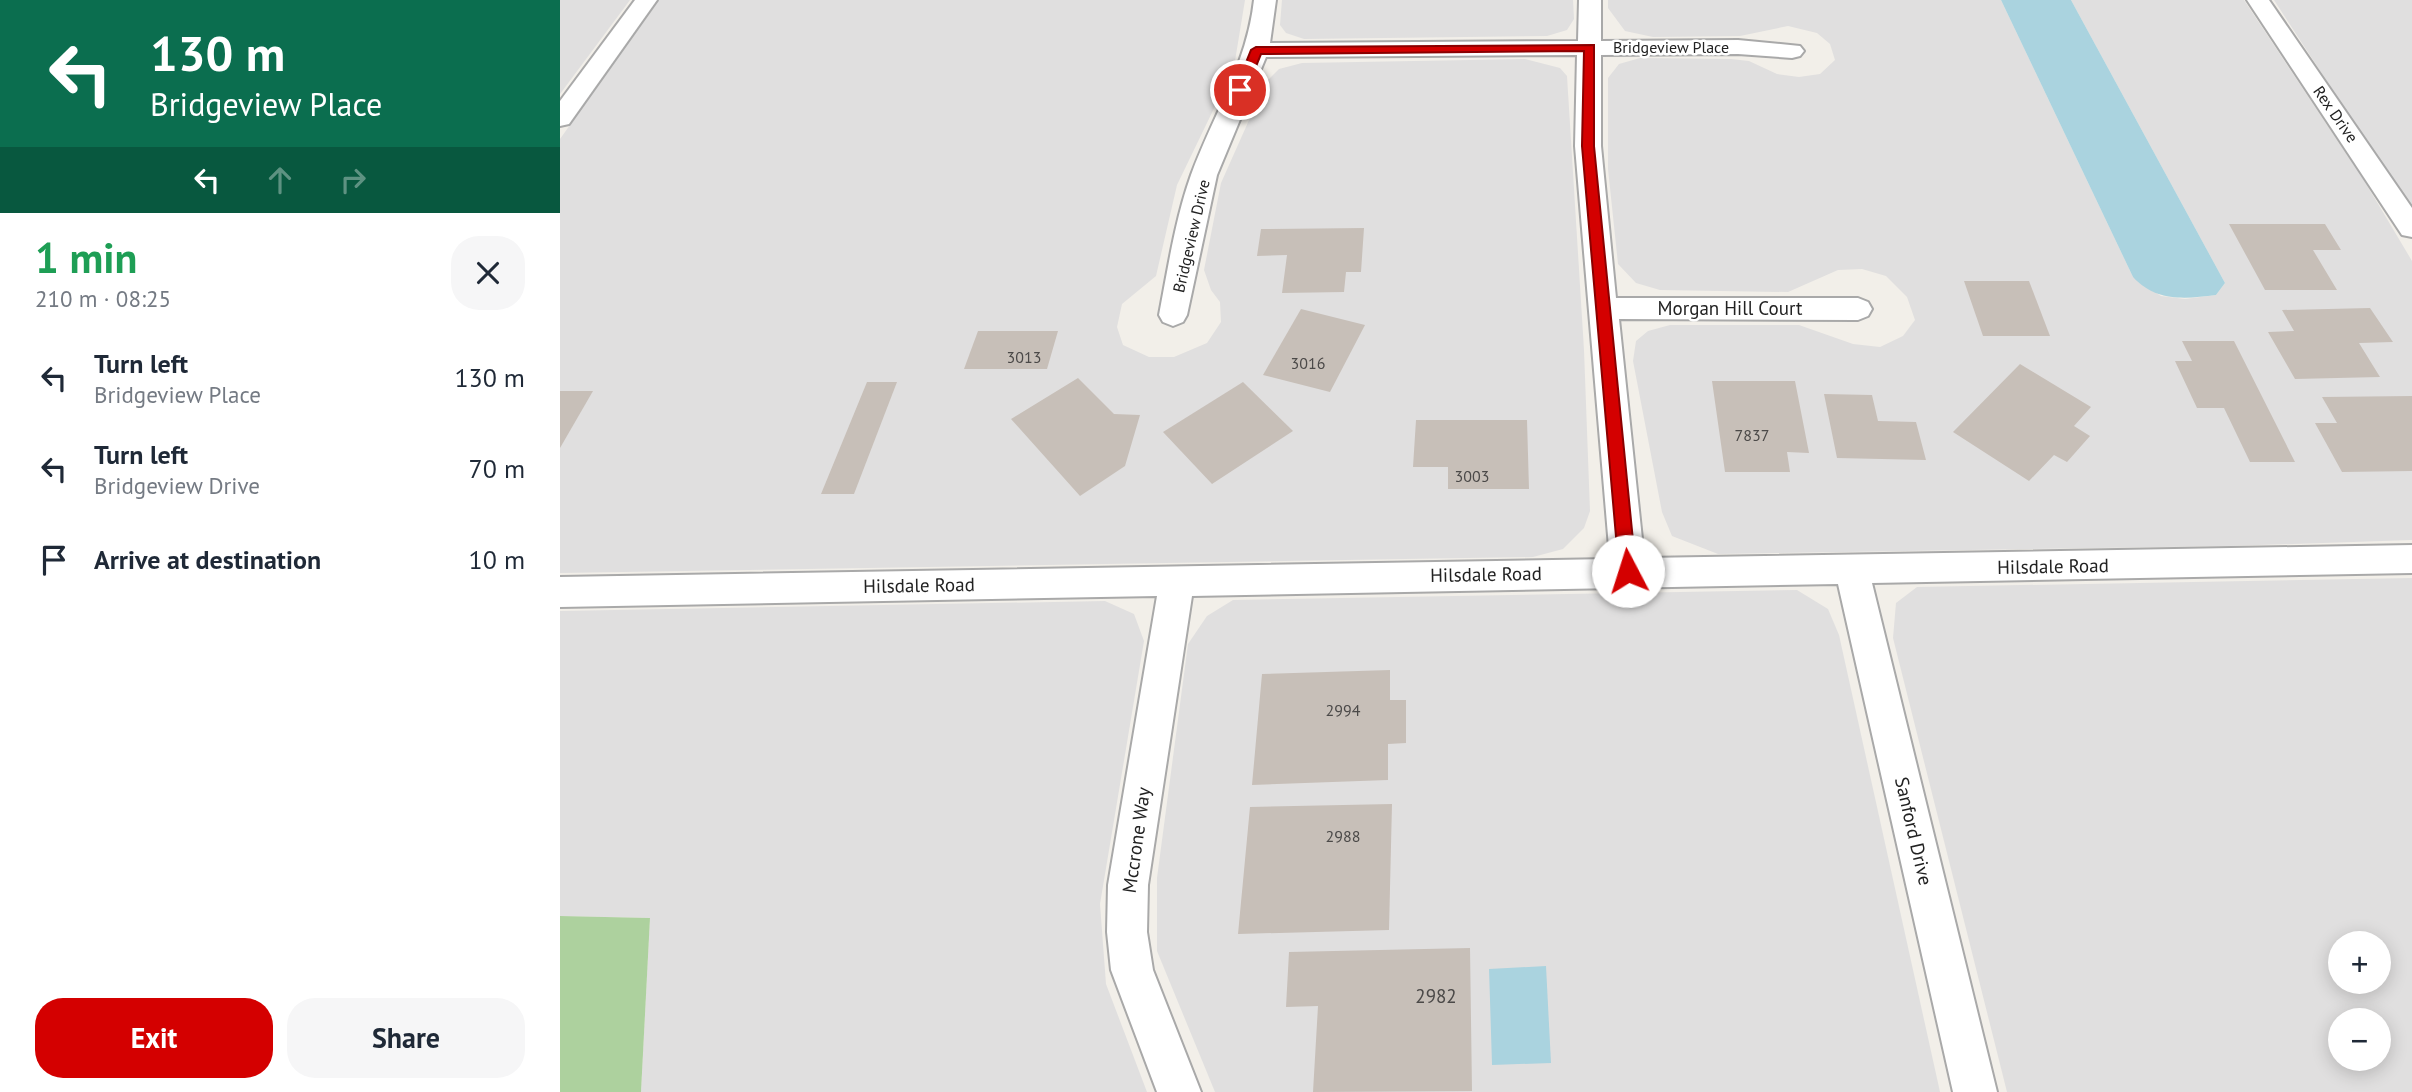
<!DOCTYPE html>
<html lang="en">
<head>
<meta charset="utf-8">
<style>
  body { margin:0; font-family:"PT Sans",sans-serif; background:#f6f6f7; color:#1f2937; height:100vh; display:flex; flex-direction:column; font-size:26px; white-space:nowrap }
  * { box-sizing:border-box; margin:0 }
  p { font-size:23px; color:#747a83 }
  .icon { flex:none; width:38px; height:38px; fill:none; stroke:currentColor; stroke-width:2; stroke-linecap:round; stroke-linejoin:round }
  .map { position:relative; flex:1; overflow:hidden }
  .side { display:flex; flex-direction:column; background:#fff; width:560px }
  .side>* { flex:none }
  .top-card { background:#0b6e4f; color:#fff; overflow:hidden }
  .buttons { position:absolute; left:1768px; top:931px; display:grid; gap:14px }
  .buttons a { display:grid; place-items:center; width:63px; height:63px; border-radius:50%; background:#fff; box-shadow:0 4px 18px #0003; font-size:35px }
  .pin { position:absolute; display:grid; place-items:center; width:60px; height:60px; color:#fff; margin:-30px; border:4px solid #fff; border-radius:50%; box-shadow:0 2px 7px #0007 }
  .me { position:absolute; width:77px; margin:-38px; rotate:355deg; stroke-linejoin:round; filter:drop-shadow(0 0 5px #0008) }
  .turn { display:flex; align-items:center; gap:24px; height:147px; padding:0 35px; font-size:32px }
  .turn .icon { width:91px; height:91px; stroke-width:2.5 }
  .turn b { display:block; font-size:49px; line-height:60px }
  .lanes { display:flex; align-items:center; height:66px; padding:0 35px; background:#0003; justify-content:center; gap:35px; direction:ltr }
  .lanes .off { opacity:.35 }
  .round { display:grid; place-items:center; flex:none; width:74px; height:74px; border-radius:28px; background:#f6f6f7 }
  .overview { display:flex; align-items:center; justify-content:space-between; height:119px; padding:0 35px }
  h1 { font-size:42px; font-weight:700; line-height:52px; color:#1e9e55 }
  .cta { display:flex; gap:14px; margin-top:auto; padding:14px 35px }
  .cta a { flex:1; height:80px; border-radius:28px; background:#d40000; color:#fff; font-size:28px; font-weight:700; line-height:80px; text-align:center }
  .cta a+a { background:#f6f6f7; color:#1f2937 }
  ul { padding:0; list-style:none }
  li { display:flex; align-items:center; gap:21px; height:91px; padding:0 35px }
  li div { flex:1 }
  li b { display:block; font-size:26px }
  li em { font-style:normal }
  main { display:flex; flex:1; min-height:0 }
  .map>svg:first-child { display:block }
</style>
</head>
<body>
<main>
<section class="side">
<div class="top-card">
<div class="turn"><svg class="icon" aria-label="left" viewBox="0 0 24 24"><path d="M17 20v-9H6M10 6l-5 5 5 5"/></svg><div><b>130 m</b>Bridgeview Place</div></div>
<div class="lanes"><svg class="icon" aria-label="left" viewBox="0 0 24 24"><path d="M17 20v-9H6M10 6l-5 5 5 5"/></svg><svg class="icon off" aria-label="ahead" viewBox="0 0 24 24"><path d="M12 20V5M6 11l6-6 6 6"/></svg><svg class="icon off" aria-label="right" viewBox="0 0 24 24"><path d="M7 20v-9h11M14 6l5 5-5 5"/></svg></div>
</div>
<div class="overview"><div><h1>1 min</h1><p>210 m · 08:25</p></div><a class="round"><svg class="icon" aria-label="close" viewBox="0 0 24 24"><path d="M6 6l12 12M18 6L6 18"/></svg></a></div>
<ul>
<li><svg class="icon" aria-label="left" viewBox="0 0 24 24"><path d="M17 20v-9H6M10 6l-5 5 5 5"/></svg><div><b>Turn left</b><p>Bridgeview Place</p></div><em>130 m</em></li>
<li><svg class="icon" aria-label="left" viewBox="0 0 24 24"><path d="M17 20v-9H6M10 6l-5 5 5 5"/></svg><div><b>Turn left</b><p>Bridgeview Drive</p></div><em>70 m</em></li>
<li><svg class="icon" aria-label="arrive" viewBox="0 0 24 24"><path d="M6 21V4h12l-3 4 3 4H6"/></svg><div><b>Arrive at destination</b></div><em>10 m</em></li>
</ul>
<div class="cta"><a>Exit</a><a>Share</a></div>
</section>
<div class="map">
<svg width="1852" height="1092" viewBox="0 0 1852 1092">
  <rect width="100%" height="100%" fill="#f2efe9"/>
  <!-- residential -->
  <g fill="#e0dfdf" fill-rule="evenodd">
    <path d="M 0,0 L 70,0 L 0,94 Z"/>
    <path d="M 99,0 L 685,0 L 674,67 L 617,185 L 596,276 L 562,304 L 557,327 L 563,345 L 589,357 L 614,357 L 647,343 L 661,322 L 660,302 L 651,290 L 644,270 L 661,183 L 706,82 L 719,69 L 742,63 L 965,59 L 1000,68 L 1007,76 L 1024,350 L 1030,511 L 1024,528 L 1003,549 L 973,557 L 0,573 L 0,139 Z"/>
    <path d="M 722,0 L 1013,0 L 1014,19 L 1007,30 L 987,36 L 744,39 L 726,33 L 720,25 Z"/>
    <path d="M 1048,0 L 1441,0 L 1573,277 L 1601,296 L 1625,299 L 1656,295 L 1665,283 L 1511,0 L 1684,0 L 1805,182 L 1852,261 L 1852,540 L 1669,546 L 1158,554 L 1112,536 L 1102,512 L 1073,361 L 1076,341 L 1088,331 L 1110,325 L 1239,325 L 1293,344 L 1320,347 L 1343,336 L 1355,320 L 1347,297 L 1326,276 L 1302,269 L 1278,270 L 1228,292 L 1100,290 L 1076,283 L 1058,264 L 1048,169 L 1048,78 L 1059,64 L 1080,58 L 1171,59 L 1189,61 L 1217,74 L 1239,77 L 1260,74 L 1275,60 L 1270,44 L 1257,33 L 1228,26 L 1180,36 L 1093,37 L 1065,31 L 1048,8 Z"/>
    <path d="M 1714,0 L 1852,0 L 1852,212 Z"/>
    <path d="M 1852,578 L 1852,1092 L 1447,1092 L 1333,638 L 1336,603 L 1357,587 ZM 1780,943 L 1818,943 L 1818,982 L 1780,982 ZM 1780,1020 L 1818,1020 L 1818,1059 L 1780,1059 Z"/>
    <path d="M 1237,590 L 1268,609 L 1279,635 L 1380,1092 L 655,1092 L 597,951 L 597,878 L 628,644 L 647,616 L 673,600 Z"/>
    <path d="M 545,601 L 574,614 L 584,641 L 540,904 L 546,984 L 587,1092 L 81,1092 L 90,918 L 0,916 L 0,611 Z"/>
  </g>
  <!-- forest -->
  <path fill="#add19e" d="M 0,916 L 90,918 L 81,1092 L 0,1092 Z"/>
  <!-- water -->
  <g fill="#aad3df">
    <path d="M 1441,0 L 1511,0 L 1665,283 L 1656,295 C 1625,299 1596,302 1573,277 Z"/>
    <path d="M 986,966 L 991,1063 L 932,1065 L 929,969 Z"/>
  </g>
  <!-- building -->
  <g fill="#c7bfb8">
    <path d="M 1669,224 L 1765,224 L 1781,250 L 1753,250 L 1777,290 L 1705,290 Z"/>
    <path d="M 804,228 L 801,272 L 786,272 L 784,292 L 722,293 L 727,255 L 697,256 L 701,229 Z"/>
    <path d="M 1404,281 L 1469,281 L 1490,336 L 1423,336 Z"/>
    <path d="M 1810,308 L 1833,342 L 1799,343 L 1820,377 L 1735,379 L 1708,332 L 1734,331 L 1722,310 Z"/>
    <path d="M 741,309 L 805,325 L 770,392 L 703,375 Z"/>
    <path d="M 418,331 L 498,331 L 487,369 L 404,369 Z"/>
    <path d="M 1622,341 L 1674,341 L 1735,462 L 1690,462 L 1664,408 L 1637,408 L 1615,361 L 1632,361 Z"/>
    <path d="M 1460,364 L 1531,407 L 1514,426 L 1530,436 L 1507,462 L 1494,455 L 1469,481 L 1393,432 Z"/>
    <path d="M 518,378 L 554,414 L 580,415 L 565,466 L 520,496 L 451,419 Z"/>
    <path d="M 1152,381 L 1235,381 L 1249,453 L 1227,452 L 1230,472 L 1165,472 Z"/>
    <path d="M 307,382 L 337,382 L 294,494 L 261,494 Z"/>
    <path d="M 683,382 L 733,431 L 652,484 L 603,432 Z"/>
    <path d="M 0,391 L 33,391 L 0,448 Z"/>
    <path d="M 1264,394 L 1312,395 L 1318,421 L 1356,422 L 1366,460 L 1277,458 Z"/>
    <path d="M 1852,396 L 1852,471 L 1782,472 L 1755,423 L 1777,423 L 1762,397 Z"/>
    <path d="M 856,420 L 967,420 L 969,489 L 888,489 L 888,467 L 853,467 Z"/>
    <path d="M 830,670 L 830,700 L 846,700 L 846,743 L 828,744 L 828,780 L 692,785 L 702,674 Z"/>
    <path d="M 832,804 L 829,930 L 678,934 L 690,807 Z"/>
    <path d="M 910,948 L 912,1091 L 753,1092 L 758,1006 L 726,1007 L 729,952 Z"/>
  </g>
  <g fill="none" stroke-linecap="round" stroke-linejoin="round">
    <defs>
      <g id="minor">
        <path d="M 75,0 L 97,0 L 9,124 L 0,126 L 0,101 Z"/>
        <path d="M 694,0 L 716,0 L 710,43 L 1018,41 L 1019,0 L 1041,0 L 1041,41 L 1178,40 L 1240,46 L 1244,51 L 1240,56 L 1232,58 L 1178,54 L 1041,55 L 1041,146 L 1056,298 L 1298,298 L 1308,302 L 1312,309 L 1308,316 L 1298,320 L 1059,319 L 1084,558 L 1852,545 L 1852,573 L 1312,583 L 1437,1092 L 1393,1092 L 1278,584 L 632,596 L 588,885 L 587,932 L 593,970 L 641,1092 L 597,1092 L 551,970 L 547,932 L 548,885 L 597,596 L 0,607 L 0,577 L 1050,559 L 1015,146 L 1017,55 L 706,57 L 657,175 L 627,315 L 623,322 L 613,326 L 603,322 L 599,315 C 608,268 615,220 631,175 C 653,115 687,64 694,0 Z"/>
        <path d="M 1687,0 L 1709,0 L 1852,208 L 1852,237 L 1842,235 Z"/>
      </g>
    </defs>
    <!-- minor casing -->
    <use href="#minor" stroke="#a9a9a9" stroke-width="4"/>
    <!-- minor -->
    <use href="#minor" fill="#fff" fill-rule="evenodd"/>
  </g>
  <!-- route -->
  <path fill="#d40000" stroke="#8a0000" stroke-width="2" d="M 1034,45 L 1034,146 L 1076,571 L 1068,578 L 1059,571 L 1022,146 L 1024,51 L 701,54 L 685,93 L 675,90 L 691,50 L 696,47 Z"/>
  <g text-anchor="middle" stroke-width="5" stroke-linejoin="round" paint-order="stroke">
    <!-- far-street labels -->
    <g font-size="16" fill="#222" stroke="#fff">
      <text x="1111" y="53">Bridgeview Place</text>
      <text transform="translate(1776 114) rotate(55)" y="6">Rex Drive</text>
      <text transform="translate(631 236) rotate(-77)" y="6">Bridgeview Drive</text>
    </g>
    <!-- number labels -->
    <g font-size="16" fill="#4b4948">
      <text x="464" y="363">3013</text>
      <text x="748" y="369">3016</text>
      <text x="1192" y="441">7837</text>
      <text x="912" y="482">3003</text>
      <text x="783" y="716">2994</text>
      <text x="783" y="842">2988</text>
    </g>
    <!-- street labels -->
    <g font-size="19" fill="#222" stroke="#fff">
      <text x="1170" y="315">Morgan Hill Court</text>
      <text transform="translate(1493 566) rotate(-1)" y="7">Hilsdale Road</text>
      <text transform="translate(926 574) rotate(-1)" y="7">Hilsdale Road</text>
      <text transform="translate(359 585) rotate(-1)" y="7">Hilsdale Road</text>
      <text transform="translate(1354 831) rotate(77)" y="7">Sanford Drive</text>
      <text transform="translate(576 840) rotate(-82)" y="7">Mccrone Way</text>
    </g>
    <!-- near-number labels -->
    <g font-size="19" fill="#4b4948">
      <text x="876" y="1003">2982</text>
    </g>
  </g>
</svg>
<div class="buttons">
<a>+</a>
<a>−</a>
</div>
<div class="pin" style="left:680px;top:90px;background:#d93025"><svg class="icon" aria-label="arrive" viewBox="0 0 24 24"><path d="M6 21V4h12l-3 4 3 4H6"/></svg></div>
<svg class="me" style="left:1068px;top:571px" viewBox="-20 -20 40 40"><circle r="19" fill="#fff"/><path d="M0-13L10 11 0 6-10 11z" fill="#d40000"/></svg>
</div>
</main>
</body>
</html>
